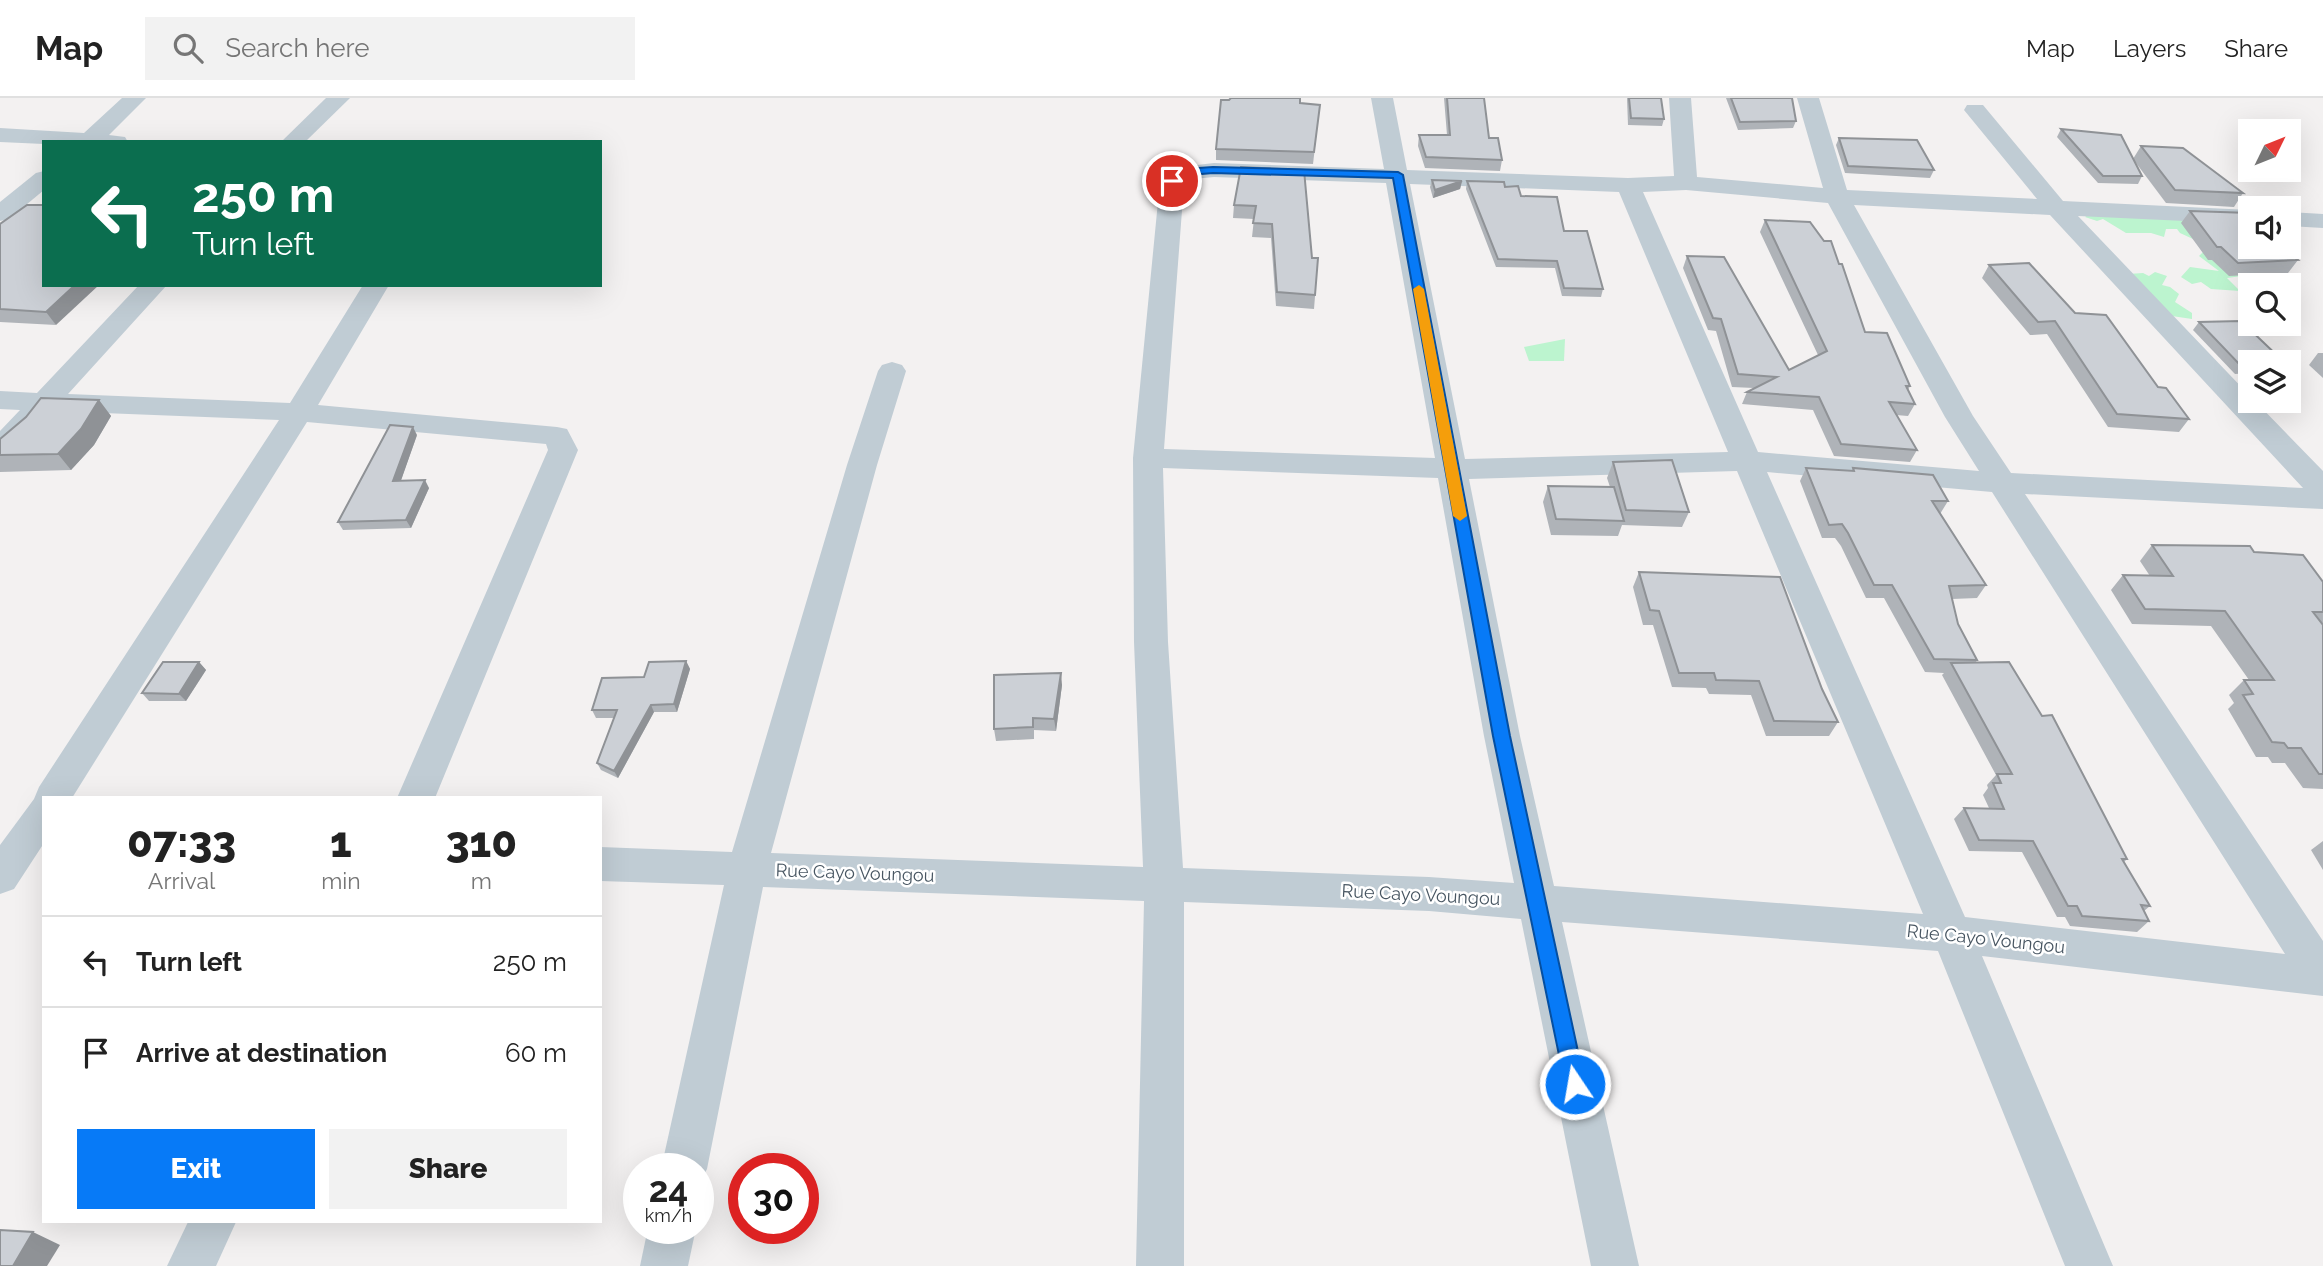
<!DOCTYPE html>
<html lang="en">
<head>
<meta charset="utf-8">
<style>
  body { margin:0; font-family:Raleway,sans-serif; background:#f2f2f2; color:#222; height:100vh; display:flex; flex-direction:column; font-size:26px; white-space:nowrap }
  * { box-sizing:border-box; margin:0 }
  p { font-size:23px; color:#767676 }
  .icon { flex:none; width:38px; height:38px; fill:none; stroke:currentColor; stroke-width:2; stroke-linecap:round; stroke-linejoin:round }
  .map { position:relative; flex:1; overflow:hidden }
  .sheet { position:absolute; left:42px; top:698px; width:560px; height:427px; display:flex; flex-direction:column; background:#fff; border-radius:0px; box-shadow:0 7px 28px #0002 }
  .sheet>* { flex:none }
  .top-card { position:absolute; left:42px; top:42px; width:560px; height:147px; border-radius:0px; box-shadow:0 7px 28px #0002; background:#0b6e4f; color:#fff; overflow:hidden }
  .needle { width:46px; rotate:47deg }
  .buttons { position:absolute; left:2238px; top:21px; display:grid; gap:14px }
  .buttons a { display:grid; place-items:center; width:63px; height:63px; border-radius:0px; background:#fff; box-shadow:0 7px 28px #0002; font-size:35px }
  .speed { position:absolute; left:623px; top:1055px; display:flex; gap:14px; font-size:35px; font-weight:700; text-align:center }
  .speed>* { display:grid; place-content:center; width:91px; height:91px; border-radius:50%; background:#fff; box-shadow:0 7px 28px #0002; line-height:1 }
  .speed small { font-size:18px; font-weight:400 }
  .speed .limit { border:10px solid #d22; background:#fff; color:#111 }
  .pin { position:absolute; display:grid; place-items:center; width:60px; height:60px; color:#fff; margin:-30px; border:4px solid #fff; border-radius:50%; box-shadow:0 2px 7px #0007 }
  .me { position:absolute; width:77px; margin:-38px; rotate:348deg; stroke-linejoin:round; filter:drop-shadow(0 0 5px #0008) }
  .turn { display:flex; align-items:center; gap:24px; height:147px; padding:0 35px; font-size:32px }
  .turn .icon { width:91px; height:91px; stroke-width:2.5 }
  .turn b { display:block; font-size:49px; line-height:60px }
  .eta { display:flex; justify-content:space-evenly; align-items:center; height:119px; text-align:center }
  .eta b { font-size:42px; font-weight:800; line-height:49px }
  .action { display:flex; gap:14px; margin-top:auto; padding:14px 35px }
  .action a { flex:1; height:80px; border-radius:0px; background:#077af7; color:#fff; font-size:28px; font-weight:800; line-height:80px; text-align:center }
  .action a+a { background:#f2f2f2; color:#222 }
  ul { padding:0; list-style:none }
  li { display:flex; align-items:center; gap:21px; height:91px; padding:0 35px; border-top:2px solid #e0e0e0 }
  li div { flex:1 }
  li b { display:block; font-size:26px }
  li em { font-style:normal }
  header { display:flex; align-items:center; gap:42px; box-sizing:border-box; height:98px; padding:0 35px; background:#fff; border-bottom:2px solid #e0e0e0 }
  header strong { font-size:33px }
  nav { display:flex; gap:38px; margin-inline-start:auto; font-size:24px }
  .search { width:490px; height:63px; background:#f2f2f2; display:flex; align-items:center; gap:18px; box-sizing:border-box; padding:0 24px; border-radius:0px; color:#767676; font-size:26px }
  .map>svg:first-child { display:block }
</style>
</head>
<body>
<header>
<strong>Map</strong>
<div class="search"><svg class="icon" aria-label="search" viewBox="0 0 24 24"><circle cx="10" cy="10" r="6"/><path d="M15 15l6 6"/></svg>Search here</div>
<nav><a>Map</a><a>Layers</a><a>Share</a></nav>
</header>
<div class="map">
<svg width="2323" height="1168" viewBox="0 0 2323 1168">
  <rect width="100%" height="100%" fill="#f3f1f1"/>
  <!-- green -->
  <g fill="#bcf4cf">
    <path d="M 2093,113 L 2187,119 L 2193,141 L 2180,135 L 2177,131 L 2166,131 L 2164,139 L 2151,135 L 2126,135 L 2103,121 L 2097,123 L 2085,119 Z"/>
    <path d="M 2219,151 L 2249,177 L 2227,180 L 2240,193 L 2211,191 L 2201,184 L 2192,186 L 2181,179 L 2190,169 L 2219,173 L 2199,158 L 2205,152 Z"/>
    <path d="M 2155,174 L 2167,178 L 2162,187 L 2170,189 L 2179,196 L 2175,204 L 2192,215 L 2192,221 L 2165,217 L 2128,176 L 2143,175 L 2149,178 Z"/>
    <path d="M 1565,241 L 1564,263 L 1529,263 L 1524,249 Z"/>
  </g>
  <g fill="none" stroke-linecap="round" stroke-linejoin="round">
    <!-- street -->
    <g fill="#c0ccd4" fill-rule="evenodd">
      <path d="M 122,0 L 146,0 L 109,37 L 125,39 L 128,44 L 44,44 L 44,46 L 0,44 L 0,30 L 84,35 Z"/>
      <path d="M 326,0 L 350,0 L 305,44 L 281,44 Z"/>
      <path d="M 1371,0 L 1393,0 L 1407,72 L 1628,80 L 1674,78 L 1669,0 L 1691,0 L 1697,79 L 1823,90 L 1797,0 L 1819,0 L 1847,92 L 2037,101 L 1964,12 L 1967,7 L 1983,7 L 2063,103 L 2250,112 L 2250,126 L 2078,118 L 2250,298 L 2250,303 L 2255,303 L 2323,373 L 2323,411 L 2025,396 L 2323,843 L 2323,898 L 1982,858 L 2113,1168 L 2065,1168 L 1938,853 L 1562,824 L 1639,1168 L 1591,1168 L 1521,821 L 1429,813 L 1184,804 L 1184,1168 L 1136,1168 L 1144,803 L 763,789 L 707,1071 L 698,1088 L 698,1071 L 661,1071 L 724,787 L 600,783 L 600,749 L 732,754 L 847,367 L 878,273 L 882,267 L 892,264 L 902,267 L 906,273 L 877,367 L 771,755 L 1143,769 L 1134,544 L 1133,360 L 1160,83 L 1180,69 L 1214,65 L 1384,71 ZM 1214,79 L 1386,85 L 1435,360 L 1164,351 L 1184,86 L 1193,81 ZM 1410,86 L 1619,94 L 1728,354 L 1465,361 ZM 1686,92 L 1828,105 L 1945,319 L 1979,373 L 1758,354 L 1643,94 ZM 1854,107 L 2050,117 L 2303,390 L 2011,375 L 1973,318 ZM 1163,370 L 1438,380 L 1484,638 L 1514,785 L 1429,779 L 1183,770 L 1168,544 ZM 1737,373 L 1923,816 L 1554,788 L 1520,638 L 1469,381 ZM 1767,374 L 1992,394 L 2285,856 L 1965,819 Z"/>
      <path d="M 44,73 L 44,92 L 9,121 L 0,123 L 0,104 L 36,75 Z"/>
      <path d="M 2289,114 L 2323,116 L 2323,130 L 2289,128 Z"/>
      <path d="M 139,187 L 167,187 L 68,296 L 290,305 L 363,187 L 389,187 L 318,307 L 557,329 L 567,331 L 578,352 L 435,700 L 397,700 L 548,352 L 546,346 L 307,324 L 72,700 L 44,700 L 44,745 L 14,791 L 0,796 L 0,747 L 34,701 L 39,689 L 279,322 L 52,313 L 11,358 L 0,361 L 0,333 L 20,312 L 0,311 L 0,293 L 37,295 Z"/>
      <path d="M 188,1124 L 236,1124 L 216,1168 L 167,1168 Z"/>
      <path d="M 648,1130 L 696,1130 L 688,1168 L 640,1168 Z"/>
    </g>
  </g>
  <!-- wall -->
  <g fill="#afb3b8">
    <path d="M 1444,0 L 1484,0 L 1489,40 L 1502,62 L 1500,73 L 1425,70 L 1418,48 L 1419,37 L 1447,37 Z"/>
    <path d="M 1627,0 L 1661,0 L 1664,21 L 1662,28 L 1628,27 Z"/>
    <path d="M 1726,0 L 1792,0 L 1796,23 L 1793,30 L 1738,32 Z"/>
    <path d="M 1300,5 L 1320,7 L 1313,66 L 1216,62 L 1216,51 Z"/>
    <path d="M 2061,31 L 2133,61 L 2141,48 L 2243,95 L 2234,109 L 2166,105 L 2133,61 L 2142,78 L 2138,86 L 2098,85 L 2057,39 Z"/>
    <path d="M 1839,40 L 1934,72 L 1930,80 L 1845,75 L 1836,47 Z"/>
    <path d="M 1241,69 L 1312,160 L 1318,160 L 1314,211 L 1276,208 L 1271,140 L 1252,139 L 1254,121 L 1233,120 L 1234,107 Z"/>
    <path d="M 1432,82 L 1462,83 L 1460,91 L 1433,100 L 1430,89 Z"/>
    <path d="M 1467,83 L 1505,89 L 1521,98 L 1564,133 L 1603,191 L 1601,199 L 1562,198 L 1555,170 L 1496,169 L 1466,91 Z"/>
    <path d="M 2190,113 L 2250,149 L 2298,162 L 2288,175 L 2229,178 L 2212,162 L 2208,162 L 2181,125 Z"/>
    <path d="M 1765,122 L 1865,234 L 1910,288 L 1908,292 L 1915,306 L 1908,318 L 1896,317 L 1917,352 L 1910,364 L 1834,358 L 1813,312 L 1742,306 L 1747,294 L 1754,290 L 1732,289 L 1716,233 L 1708,232 L 1683,170 L 1687,158 L 1789,272 L 1818,257 L 1760,134 Z"/>
    <path d="M 0,126 L 56,227 L 0,224 Z"/>
    <path d="M 1989,167 L 2158,289 L 2189,321 L 2179,334 L 2108,329 L 2047,236 L 2030,237 L 1982,180 Z"/>
    <path d="M 429,187 L 463,187 L 463,188 Z"/>
    <path d="M 2199,224 L 2250,264 L 2250,275 L 2235,276 L 2193,232 Z"/>
    <path d="M 2318,255 L 2323,255 L 2323,280 L 2309,267 Z"/>
    <path d="M 99,302 L 111,318 L 94,347 L 71,372 L 0,374 L 0,341 Z"/>
    <path d="M 417,337 L 401,382 L 429,390 L 411,430 L 343,432 L 338,424 Z"/>
    <path d="M 1613,364 L 1689,414 L 1682,429 L 1622,427 L 1618,438 L 1551,437 L 1543,404 L 1548,388 L 1610,389 L 1607,380 Z"/>
    <path d="M 1806,370 L 1852,373 L 1853,370 L 1948,403 L 1940,416 L 1986,487 L 1977,500 L 1952,501 L 1958,526 L 1977,562 L 1976,564 L 2127,761 L 2124,764 L 2150,808 L 2144,813 L 2149,823 L 2137,834 L 2070,828 L 2065,819 L 2057,819 L 2022,754 L 1969,753 L 1954,721 L 1964,710 L 1989,710 L 1983,697 L 1988,690 L 1987,687 L 1996,677 L 1942,577 L 1944,575 L 1925,574 L 1884,500 L 1866,500 L 1841,448 L 1835,440 L 1822,440 L 1800,383 Z"/>
    <path d="M 2152,447 L 2254,454 L 2323,484 L 2323,691 L 2303,690 L 2285,665 L 2272,665 L 2268,659 L 2256,659 L 2228,611 L 2234,605 L 2229,597 L 2244,582 L 2249,582 L 2211,528 L 2132,526 L 2111,492 L 2123,477 L 2150,478 L 2140,463 Z"/>
    <path d="M 1639,474 L 1822,591 L 1838,624 L 1829,638 L 1766,638 L 1751,597 L 1709,596 L 1706,590 L 1672,589 L 1653,527 L 1643,527 L 1633,489 Z"/>
    <path d="M 686,563 L 690,571 L 677,614 L 654,614 L 618,680 L 601,672 L 597,665 L 614,620 L 596,620 L 592,612 L 644,579 Z"/>
    <path d="M 199,564 L 206,572 L 186,603 L 149,603 L 142,595 Z"/>
    <path d="M 1062,587 L 1056,633 L 1034,632 L 1034,641 L 996,643 L 994,631 Z"/>
    <path d="M 2323,743 L 2323,772 L 2311,752 Z"/>
  </g>
  <!-- shaded-wall -->
  <g fill="#8f9296">
    <path d="M 1462,83 L 1460,91 L 1433,100 L 1435,92 Z"/>
    <path d="M 75,187 L 99,187 L 56,227 L 46,214 Z"/>
    <path d="M 99,302 L 111,318 L 94,347 L 71,372 L 58,356 Z"/>
    <path d="M 413,329 L 417,337 L 398,391 L 393,383 Z"/>
    <path d="M 425,382 L 429,390 L 411,430 L 406,422 Z"/>
    <path d="M 686,563 L 690,571 L 677,614 L 674,606 Z"/>
    <path d="M 199,564 L 206,572 L 186,603 L 179,596 Z"/>
    <path d="M 1061,575 L 1062,587 L 1056,633 L 1054,621 Z"/>
    <path d="M 651,607 L 654,614 L 618,680 L 614,673 Z"/>
    <path d="M 33,1134 L 60,1147 L 47,1168 L 13,1168 Z"/>
  </g>
  <!-- building -->
  <g fill="#ccd0d6" stroke="#8f9296" stroke-width="2">
    <path d="M 1231,0 L 1300,0 L 1300,5 L 1320,7 L 1314,54 L 1216,51 L 1221,2 L 1229,2 Z"/>
    <path d="M 1447,0 L 1484,0 L 1489,40 L 1498,40 L 1502,62 L 1426,59 L 1419,37 L 1450,37 Z"/>
    <path d="M 1629,0 L 1661,0 L 1664,21 L 1631,20 Z"/>
    <path d="M 1731,0 L 1792,0 L 1796,23 L 1740,24 Z"/>
    <path d="M 2061,31 L 2121,37 L 2142,78 L 2103,78 Z"/>
    <path d="M 1839,40 L 1917,42 L 1934,72 L 1848,68 Z"/>
    <path d="M 2141,48 L 2183,50 L 2243,95 L 2175,92 Z"/>
    <path d="M 1241,69 L 1304,72 L 1312,160 L 1318,160 L 1315,197 L 1277,194 L 1272,126 L 1253,125 L 1256,108 L 1234,107 Z"/>
    <path d="M 1432,82 L 1462,83 L 1435,92 Z"/>
    <path d="M 1467,83 L 1504,84 L 1505,89 L 1518,88 L 1521,98 L 1557,99 L 1564,133 L 1587,133 L 1603,191 L 1564,190 L 1557,163 L 1498,161 Z"/>
    <path d="M 27,107 L 44,107 L 44,187 L 75,187 L 46,214 L 0,211 L 0,126 Z"/>
    <path d="M 2190,113 L 2250,115 L 2250,149 L 2282,149 L 2298,162 L 2238,165 L 2221,149 L 2217,149 Z"/>
    <path d="M 1765,122 L 1810,124 L 1824,143 L 1831,143 L 1839,166 L 1842,166 L 1865,234 L 1887,235 L 1910,288 L 1906,288 L 1915,306 L 1889,304 L 1917,352 L 1841,346 L 1819,299 L 1747,294 L 1777,279 L 1738,276 L 1721,221 L 1713,220 L 1687,158 L 1724,159 L 1789,272 L 1827,253 Z"/>
    <path d="M 2029,165 L 2075,215 L 2106,217 L 2158,289 L 2166,290 L 2189,321 L 2117,316 L 2055,223 L 2038,224 L 1989,167 Z"/>
    <path d="M 2241,223 L 2284,264 L 2250,264 L 2250,267 L 2241,268 L 2199,224 Z"/>
    <path d="M 41,300 L 99,302 L 81,331 L 58,356 L 0,357 L 0,341 L 26,319 Z"/>
    <path d="M 390,327 L 413,329 L 393,383 L 425,382 L 406,422 L 338,424 Z"/>
    <path d="M 1672,362 L 1689,414 L 1626,412 L 1613,364 Z"/>
    <path d="M 1806,370 L 1854,373 L 1853,370 L 1933,377 L 1948,403 L 1932,403 L 1986,487 L 1949,488 L 1958,526 L 1977,562 L 1934,561 L 1892,487 L 1874,487 L 1848,435 L 1842,426 L 1829,427 Z"/>
    <path d="M 1548,388 L 1614,389 L 1624,423 L 1556,421 Z"/>
    <path d="M 2152,447 L 2250,448 L 2254,454 L 2303,457 L 2323,484 L 2323,514 L 2313,514 L 2323,527 L 2323,676 L 2319,676 L 2301,650 L 2288,650 L 2284,645 L 2272,644 L 2243,597 L 2253,596 L 2244,582 L 2274,582 L 2225,513 L 2145,511 L 2123,477 L 2173,478 Z"/>
    <path d="M 1639,474 L 1780,479 L 1822,591 L 1838,624 L 1774,623 L 1759,583 L 1716,582 L 1714,575 L 1679,575 L 1659,513 L 1650,512 Z"/>
    <path d="M 686,563 L 674,606 L 651,607 L 614,673 L 597,665 L 617,612 L 592,612 L 602,580 L 644,579 L 649,564 Z"/>
    <path d="M 163,564 L 199,564 L 179,596 L 142,595 Z"/>
    <path d="M 2009,564 L 2042,618 L 2052,617 L 2127,761 L 2122,761 L 2150,808 L 2141,807 L 2149,823 L 2082,818 L 2077,808 L 2068,808 L 2033,743 L 1979,742 L 1964,710 L 2004,711 L 1993,685 L 2001,685 L 1997,676 L 2012,676 L 1951,565 Z"/>
    <path d="M 1061,575 L 1054,621 L 1033,620 L 1033,629 L 994,631 L 994,577 Z"/>
    <path d="M 0,1132 L 33,1134 L 13,1168 L 0,1168 Z"/>
  </g>
  <!-- route -->
  <path fill="#077af7" stroke="#054fa1" stroke-width="2" d="M 1213,69 L 1398,74 L 1403,77 L 1510,638 L 1585,986 L 1582,993 L 1575,996 L 1568,993 L 1565,986 L 1493,638 L 1393,80 L 1213,75 L 1190,77 L 1172,86 L 1166,83 L 1184,71 Z"/>
  <!-- slow -->
  <path fill="#f59e0b" d="M 1419,187 L 1424,191 L 1467,418 L 1460,423 L 1453,418 L 1413,191 Z"/>
  <g text-anchor="middle" stroke-width="5" stroke-linejoin="round" paint-order="stroke">
    <!-- street labels -->
    <g font-size="18" fill="#475561" stroke="#fff">
      <text transform="translate(855 775) rotate(2)" y="6">Rue Cayo Voungou</text>
      <text transform="translate(1421 797) rotate(3)" y="6">Rue Cayo Voungou</text>
      <text transform="translate(1986 841) rotate(6)" y="6">Rue Cayo Voungou</text>
    </g>
  </g>
</svg>
<div class="buttons">
<a><svg class="needle" viewBox="-14 -14 28 28"><path d="M0-13l5 13h-10z" fill="#e53935"/><path d="M0 13l5-13h-10z" fill="#767676"/></svg></a>
<a><svg class="icon" aria-label="sound" viewBox="0 0 24 24"><path d="M4 9h4l5-4v14l-5-4H4zM17 9q2 3 0 6"/></svg></a>
<a><svg class="icon" aria-label="search" viewBox="0 0 24 24"><circle cx="10" cy="10" r="6"/><path d="M15 15l6 6"/></svg></a>
<a><svg class="icon" aria-label="layers" viewBox="0 0 24 24"><path d="M12 4l9 5-9 5-9-5zM3 14l9 5 9-5"/></svg></a>
</div>
<div class="speed"><div>24<small>km/h</small></div><div class="limit">30</div></div>
<div class="pin" style="left:1172px;top:83px;background:#d93025"><svg class="icon" aria-label="arrive" viewBox="0 0 24 24"><path d="M6 21V4h12l-3 4 3 4H6"/></svg></div>
<svg class="me" style="left:1575px;top:986px" viewBox="-20 -20 40 40"><circle r="17" fill="#077af7" stroke="#fff" stroke-width="3"/><path d="M0-11L8 9 0 5-8 9z" fill="#fff"/></svg>
<div class="top-card">
<div class="turn"><svg class="icon" aria-label="left" viewBox="0 0 24 24"><path d="M17 20v-9H6M10 6l-5 5 5 5"/></svg><div><b>250 m</b>Turn left</div></div>
</div>
<section class="sheet">
<div class="eta">
<div><b>07:33</b><p>Arrival</p></div>
<div><b>1</b><p>min</p></div>
<div><b>310</b><p>m</p></div>
</div>
<ul>
<li><svg class="icon" aria-label="left" viewBox="0 0 24 24"><path d="M17 20v-9H6M10 6l-5 5 5 5"/></svg><div><b>Turn left</b></div><em>250 m</em></li>
<li><svg class="icon" aria-label="arrive" viewBox="0 0 24 24"><path d="M6 21V4h12l-3 4 3 4H6"/></svg><div><b>Arrive at destination</b></div><em>60 m</em></li>
</ul>
<div class="action"><a>Exit</a><a>Share</a></div>
</section>
</div>
</body>
</html>
